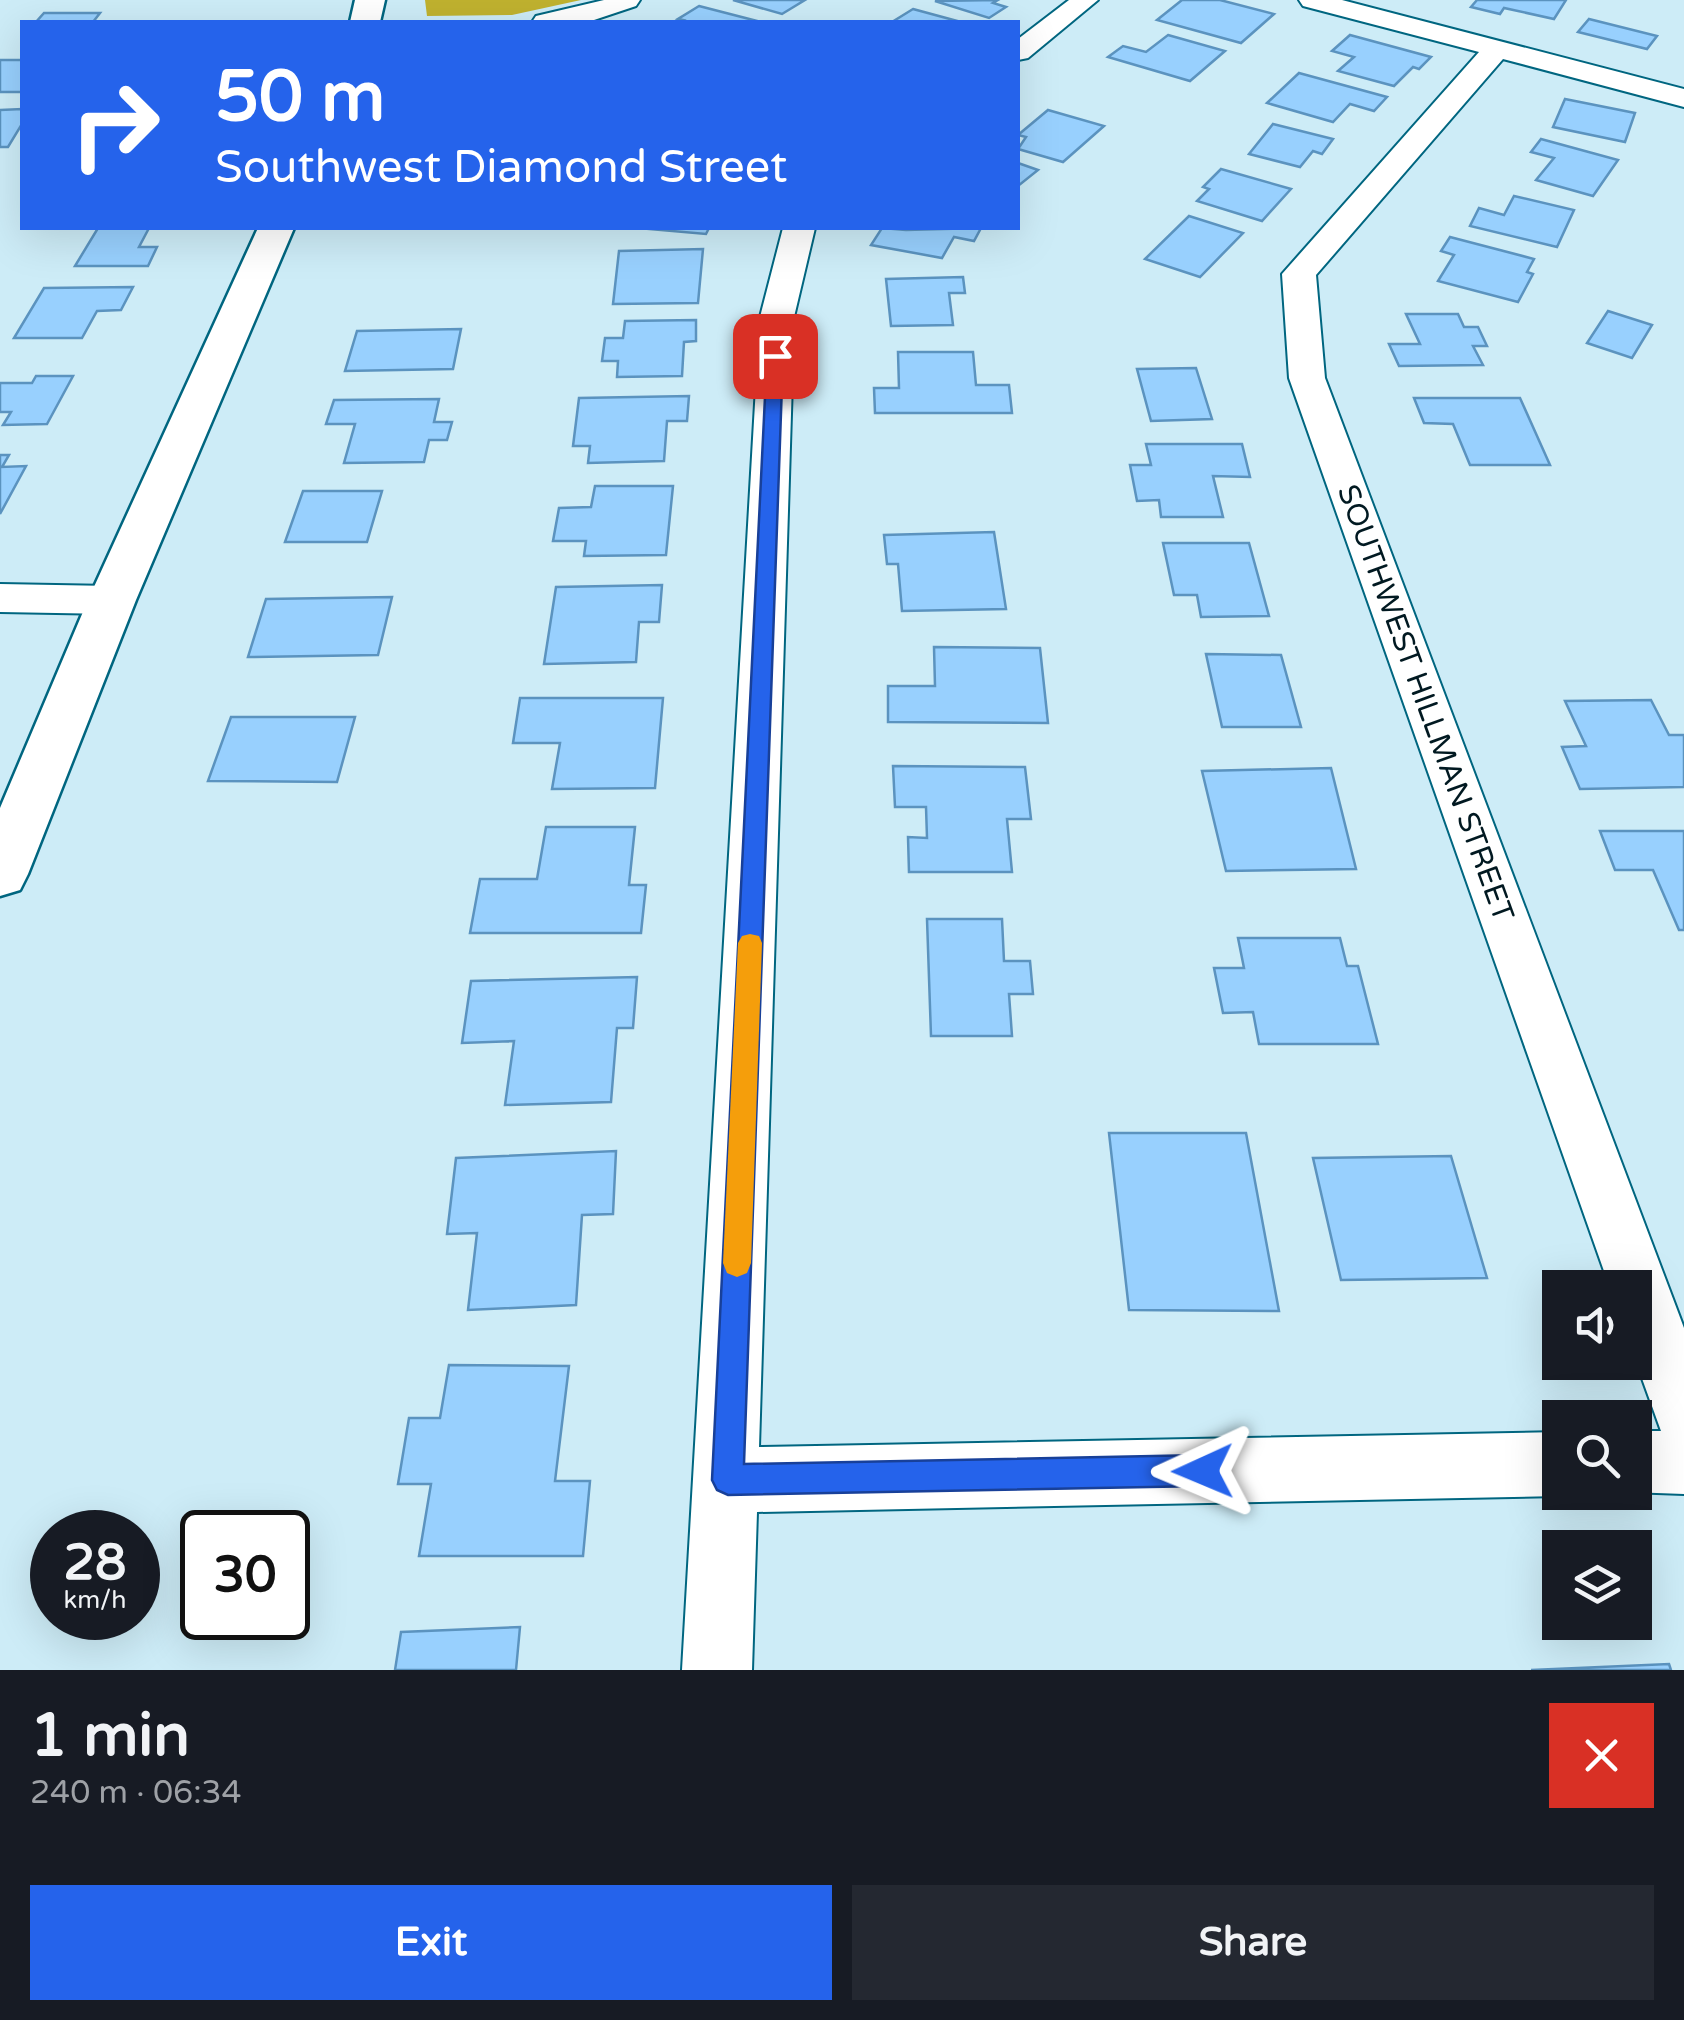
<!DOCTYPE html>
<html lang="en">
<head>
<meta charset="utf-8">
<style>
  body { margin:0; font-family:"Varela Round",sans-serif; background:#242831; color:#f1f3f6; height:100vh; display:flex; flex-direction:column; font-size:38px; white-space:nowrap }
  * { box-sizing:border-box; margin:0 }
  p { font-size:32px; color:#9ea1a6 }
  .icon { flex:none; width:55px; height:55px; fill:none; stroke:currentColor; stroke-width:2; stroke-linecap:round; stroke-linejoin:round }
  .map { position:relative; height:1670px; overflow:hidden }
  .sheet { display:flex; flex-direction:column; background:#171b24; flex:1 }
  .sheet>* { flex:none }
  .guide { position:absolute; left:20px; top:20px; width:1000px; height:210px; border-radius:0px; box-shadow:0 10px 40px #0002; background:#2563eb; color:#fff; overflow:hidden }
  .tools { position:absolute; left:1542px; top:1270px; display:grid; gap:20px }
  .tools a { display:grid; place-items:center; width:110px; height:110px; border-radius:0px; background:#171b24; box-shadow:0 10px 40px #0002; font-size:50px }
  .speed { position:absolute; left:30px; top:1510px; display:flex; gap:20px; font-size:50px; font-weight:700; text-align:center }
  .speed>* { display:grid; place-content:center; width:130px; height:130px; border-radius:50%; background:#171b24; box-shadow:0 10px 40px #0002; line-height:1 }
  .speed small { font-size:25px; font-weight:400 }
  .speed .limit { border:5px solid #111; border-radius:15px; background:#fff; color:#111 }
  .pin { position:absolute; display:grid; place-items:center; width:85px; height:85px; color:#fff; margin:-42px; border-radius:20px; box-shadow:0 5px 15px #0006 }
  .me { position:absolute; width:110px; margin:-55px; rotate:269deg; stroke-linejoin:round; filter:drop-shadow(0 0 8px #0008) }
  .turn { display:flex; align-items:center; gap:35px; height:210px; padding:0 30px; font-size:45px }
  .turn .icon { width:130px; height:130px; stroke-width:2.5 }
  .turn b { display:block; font-size:70px; line-height:85px }
  .round { display:grid; place-items:center; flex:none; width:105px; height:105px; border-radius:0px; background:#242831 }
  .summary { display:flex; align-items:center; justify-content:space-between; height:170px; padding:0 30px }
  h1 { font-size:60px; font-weight:700; line-height:75px }
  .cta { display:flex; gap:20px; margin-top:auto; padding:20px 30px }
  .cta a { flex:1; height:115px; border-radius:0px; background:#2563eb; color:#fff; font-size:40px; font-weight:700; line-height:115px; text-align:center }
  .cta a+a { background:#242831; color:#f1f3f6 }
  .map>svg:first-child { display:block }
</style>
</head>
<body>
<div class="map">
<svg width="1684" height="1670" viewBox="0 0 1684 1670">
  <rect width="100%" height="100%" fill="#cdecf7"/>
  <!-- forest -->
  <path fill="#c0b22f" d="M 425,0 L 581,0 L 512,15 L 427,16 Z"/>
  <!-- building -->
  <g fill="#98d0fe" stroke="#5b93bf" stroke-width="2.5">
    <path d="M 733,0 L 805,0 L 782,14 Z"/>
    <path d="M 998,0 L 993,3 L 1006,7 L 989,18 L 935,1 Z"/>
    <path d="M 1182,0 L 1220,0 L 1274,14 L 1241,43 L 1157,20 Z"/>
    <path d="M 1477,0 L 1566,0 L 1554,19 L 1504,8 L 1500,14 L 1471,7 Z"/>
    <path d="M 699,6 L 761,22 L 679,22 L 683,20 L 678,19 Z"/>
    <path d="M 913,9 L 961,22 L 892,22 Z"/>
    <path d="M 44,13 L 100,13 L 93,22 L 36,22 Z"/>
    <path d="M 1589,19 L 1657,36 L 1647,49 L 1578,32 Z"/>
    <path d="M 1168,35 L 1225,51 L 1190,81 L 1108,57 L 1123,46 L 1146,52 Z"/>
    <path d="M 1350,35 L 1431,57 L 1419,69 L 1413,67 L 1394,86 L 1338,71 L 1354,57 L 1332,51 Z"/>
    <rect x="0" y="60" width="22" height="32"/>
    <path d="M 1299,73 L 1387,97 L 1374,111 L 1350,104 L 1333,122 L 1267,103 Z"/>
    <path d="M 1565,99 L 1635,113 L 1625,142 L 1553,127 Z"/>
    <path d="M 22,109 L 22,124 L 8,147 L 0,147 L 0,110 Z"/>
    <path d="M 1048,110 L 1104,126 L 1063,162 L 1018,149 L 1026,137 L 1018,135 Z"/>
    <path d="M 1273,124 L 1333,139 L 1322,154 L 1313,151 L 1300,167 L 1249,154 Z"/>
    <path d="M 1541,139 L 1618,160 L 1593,196 L 1536,180 L 1554,158 L 1531,152 Z"/>
    <path d="M 1018,163 L 1038,170 L 1018,186 Z"/>
    <path d="M 1221,169 L 1291,189 L 1262,221 L 1197,201 L 1209,189 L 1203,187 Z"/>
    <path d="M 1514,196 L 1574,210 L 1557,247 L 1470,226 L 1479,208 L 1504,215 Z"/>
    <path d="M 1189,216 L 1243,233 L 1200,277 L 1145,259 Z"/>
    <path d="M 98,228 L 149,228 L 139,247 L 157,247 L 148,266 L 75,266 Z"/>
    <path d="M 638,228 L 709,228 L 706,234 Z"/>
    <path d="M 882,228 L 906,230 L 981,228 L 974,241 L 954,237 L 942,258 L 871,245 Z"/>
    <path d="M 1450,237 L 1534,259 L 1527,272 L 1533,274 L 1518,302 L 1438,281 L 1454,255 L 1441,251 Z"/>
    <path d="M 703,249 L 698,303 L 613,304 L 619,251 Z"/>
    <path d="M 963,277 L 965,293 L 949,293 L 953,325 L 891,326 L 886,279 Z"/>
    <path d="M 133,287 L 121,310 L 97,311 L 82,338 L 14,338 L 44,288 Z"/>
    <path d="M 1608,311 L 1652,325 L 1632,358 L 1587,343 Z"/>
    <path d="M 1406,314 L 1458,314 L 1464,327 L 1478,327 L 1487,346 L 1473,346 L 1483,365 L 1399,366 L 1389,344 L 1420,344 Z"/>
    <path d="M 696,320 L 696,341 L 684,342 L 682,376 L 617,377 L 618,361 L 602,361 L 605,338 L 623,338 L 625,321 Z"/>
    <path d="M 461,329 L 453,369 L 345,371 L 357,331 Z"/>
    <path d="M 898,352 L 973,352 L 976,385 L 1009,385 L 1012,413 L 875,413 L 874,388 L 899,388 Z"/>
    <path d="M 1196,368 L 1212,419 L 1151,421 L 1137,369 Z"/>
    <path d="M 36,376 L 73,376 L 47,424 L 3,425 L 11,412 L 0,412 L 0,383 L 32,383 Z"/>
    <path d="M 689,396 L 687,421 L 667,421 L 664,461 L 588,463 L 590,446 L 573,446 L 579,398 Z"/>
    <path d="M 1414,398 L 1520,398 L 1550,465 L 1470,465 L 1453,424 L 1424,423 Z"/>
    <path d="M 439,399 L 434,422 L 452,422 L 447,440 L 429,440 L 424,462 L 344,463 L 355,424 L 326,424 L 334,400 Z"/>
    <path d="M 1146,444 L 1242,444 L 1250,477 L 1213,476 L 1223,517 L 1161,517 L 1159,500 L 1137,501 L 1130,465 L 1151,465 Z"/>
    <path d="M 0,455 L 9,455 L 2,467 L 26,466 L 0,514 Z"/>
    <path d="M 595,486 L 673,486 L 666,555 L 584,556 L 586,541 L 553,541 L 559,508 L 591,507 Z"/>
    <path d="M 303,491 L 382,491 L 367,542 L 285,542 Z"/>
    <path d="M 994,532 L 1006,609 L 902,611 L 898,564 L 887,564 L 884,535 Z"/>
    <path d="M 1163,543 L 1249,543 L 1269,616 L 1201,617 L 1197,595 L 1174,595 Z"/>
    <path d="M 662,585 L 659,622 L 639,622 L 636,662 L 544,664 L 556,587 Z"/>
    <path d="M 392,597 L 378,655 L 248,657 L 266,599 Z"/>
    <path d="M 934,647 L 1040,648 L 1048,723 L 888,722 L 888,686 L 935,686 Z"/>
    <path d="M 1206,654 L 1281,655 L 1301,727 L 1222,727 Z"/>
    <path d="M 520,698 L 663,698 L 655,788 L 552,789 L 560,743 L 513,743 Z"/>
    <path d="M 1651,700 L 1669,735 L 1684,735 L 1684,787 L 1580,789 L 1562,747 L 1586,746 L 1565,701 Z"/>
    <path d="M 231,717 L 355,717 L 337,782 L 208,781 Z"/>
    <path d="M 893,766 L 1025,767 L 1031,819 L 1007,819 L 1012,872 L 909,872 L 908,837 L 927,838 L 926,807 L 895,807 Z"/>
    <path d="M 1331,768 L 1356,869 L 1226,871 L 1202,771 Z"/>
    <path d="M 546,827 L 635,827 L 629,885 L 646,885 L 641,933 L 470,933 L 480,879 L 537,879 Z"/>
    <path d="M 1600,831 L 1684,831 L 1684,930 L 1679,930 L 1653,870 L 1615,870 Z"/>
    <path d="M 927,919 L 1002,919 L 1004,961 L 1030,961 L 1033,994 L 1009,994 L 1012,1036 L 931,1036 Z"/>
    <path d="M 1238,938 L 1340,938 L 1347,966 L 1358,966 L 1378,1044 L 1259,1044 L 1253,1012 L 1223,1013 L 1214,968 L 1244,968 Z"/>
    <path d="M 637,977 L 633,1028 L 617,1028 L 611,1102 L 505,1105 L 514,1041 L 462,1043 L 471,981 Z"/>
    <path d="M 1109,1133 L 1246,1133 L 1279,1311 L 1129,1310 Z"/>
    <path d="M 616,1151 L 613,1214 L 582,1215 L 576,1305 L 468,1310 L 477,1233 L 447,1234 L 456,1158 Z"/>
    <path d="M 1451,1156 L 1487,1278 L 1341,1280 L 1313,1158 Z"/>
    <path d="M 449,1365 L 569,1366 L 555,1481 L 590,1481 L 583,1556 L 419,1556 L 431,1484 L 398,1484 L 409,1418 L 440,1418 Z"/>
    <path d="M 520,1627 L 516,1670 L 395,1670 L 401,1632 Z"/>
    <path d="M 1669,1664 L 1671,1670 L 1531,1670 Z"/>
  </g>
  <g fill="none" stroke-linecap="round" stroke-linejoin="round">
    <defs>
      <g id="minor">
        <path d="M 604,0 L 640,0 L 636,6 L 588,22 L 532,22 L 536,16 Z"/>
        <path d="M 1069,0 L 1098,0 L 1028,58 L 1018,60 L 1018,39 Z"/>
        <path d="M 1299,0 L 1342,0 L 1684,89 L 1684,107 L 1503,59 L 1316,275 L 1325,378 L 1684,1328 L 1684,1494 L 1629,1492 L 1635,1492 L 1635,1431 L 1661,1431 L 1635,1359 L 1635,1288 L 1610,1288 L 1289,378 L 1282,274 L 1479,52 L 1303,6 Z"/>
        <path d="M 783,228 L 815,228 L 794,317 L 759,1447 L 1560,1432 L 1560,1492 L 1568,1492 L 1560,1496 L 757,1512 L 752,1670 L 682,1670 L 760,317 Z"/>
        <path d="M 0,584 L 112,586 L 127,590 L 133,600 L 127,610 L 112,614 L 0,612 Z"/>
      </g>
      <g id="tertiary">
        <path d="M 355,0 L 385,0 L 380,22 L 350,22 Z"/>
        <path d="M 258,228 L 294,228 L 136,600 L 28,874 L 20,890 L 0,896 L 0,808 L 88,600 Z"/>
      </g>
    </defs>
    <!-- minor casing -->
    <use href="#minor" stroke="#006680" stroke-width="4"/>
    <!-- tertiary casing -->
    <use href="#tertiary" stroke="#006680" stroke-width="5"/>
    <!-- minor -->
    <use href="#minor" fill="#fff" fill-rule="evenodd"/>
    <!-- tertiary -->
    <use href="#tertiary" fill="#fff" fill-rule="evenodd"/>
  </g>
  <!-- route -->
  <path fill="#2563eb" stroke="#184099" stroke-width="2.5" d="M 775,350 L 783,356 L 744,1464 L 1203,1455 L 1214,1460 L 1219,1471 L 1214,1482 L 1203,1486 L 728,1495 L 717,1490 L 712,1480 L 767,356 Z"/>
  <!-- slow -->
  <path fill="#f59e0b" d="M 750,934 L 759,936 L 762,943 L 751,1263 L 747,1273 L 737,1277 L 727,1273 L 723,1263 L 738,943 L 742,936 Z"/>
  <g text-anchor="middle" stroke-width="10" stroke-linejoin="round" paint-order="stroke">
    <!-- street labels -->
    <g font-size="30" fill="#011921" stroke="#fff">
      <text transform="translate(1426 703) rotate(70)" y="10">SOUTHWEST HILLMAN STREET</text>
    </g>
  </g>
</svg>
<div class="tools">
<a><svg class="icon" aria-label="sound" viewBox="0 0 24 24"><path d="M4 9h4l5-4v14l-5-4H4zM17 9q2 3 0 6"/></svg></a>
<a><svg class="icon" aria-label="search" viewBox="0 0 24 24"><circle cx="10" cy="10" r="6"/><path d="M15 15l6 6"/></svg></a>
<a><svg class="icon" aria-label="layers" viewBox="0 0 24 24"><path d="M12 4l9 5-9 5-9-5zM3 14l9 5 9-5"/></svg></a>
</div>
<div class="speed"><div>28<small>km/h</small></div><div class="limit">30</div></div>
<div class="pin" style="left:775px;top:356px;background:#d93025"><svg class="icon" aria-label="arrive" viewBox="0 0 24 24"><path d="M6 21V4h12l-3 4 3 4H6"/></svg></div>
<svg class="me" style="left:1203px;top:1471px" viewBox="-20 -20 40 40"><path d="M0-17L14 15 0 8-14 15z" fill="#2563eb" stroke="#fff" stroke-width="4"/></svg>
<div class="guide">
<div class="turn"><svg class="icon" aria-label="right" viewBox="0 0 24 24"><path d="M7 20v-9h11M14 6l5 5-5 5"/></svg><div><b>50 m</b>Southwest Diamond Street</div></div>
</div>
</div>
<section class="sheet">
<div class="summary"><div><h1>1 min</h1><p>240 m · 06:34</p></div><a class="round" style="background:#d93025;color:#fff"><svg class="icon" aria-label="close" viewBox="0 0 24 24"><path d="M6 6l12 12M18 6L6 18"/></svg></a></div>
<div class="cta"><a>Exit</a><a>Share</a></div>
</section>
</body>
</html>
